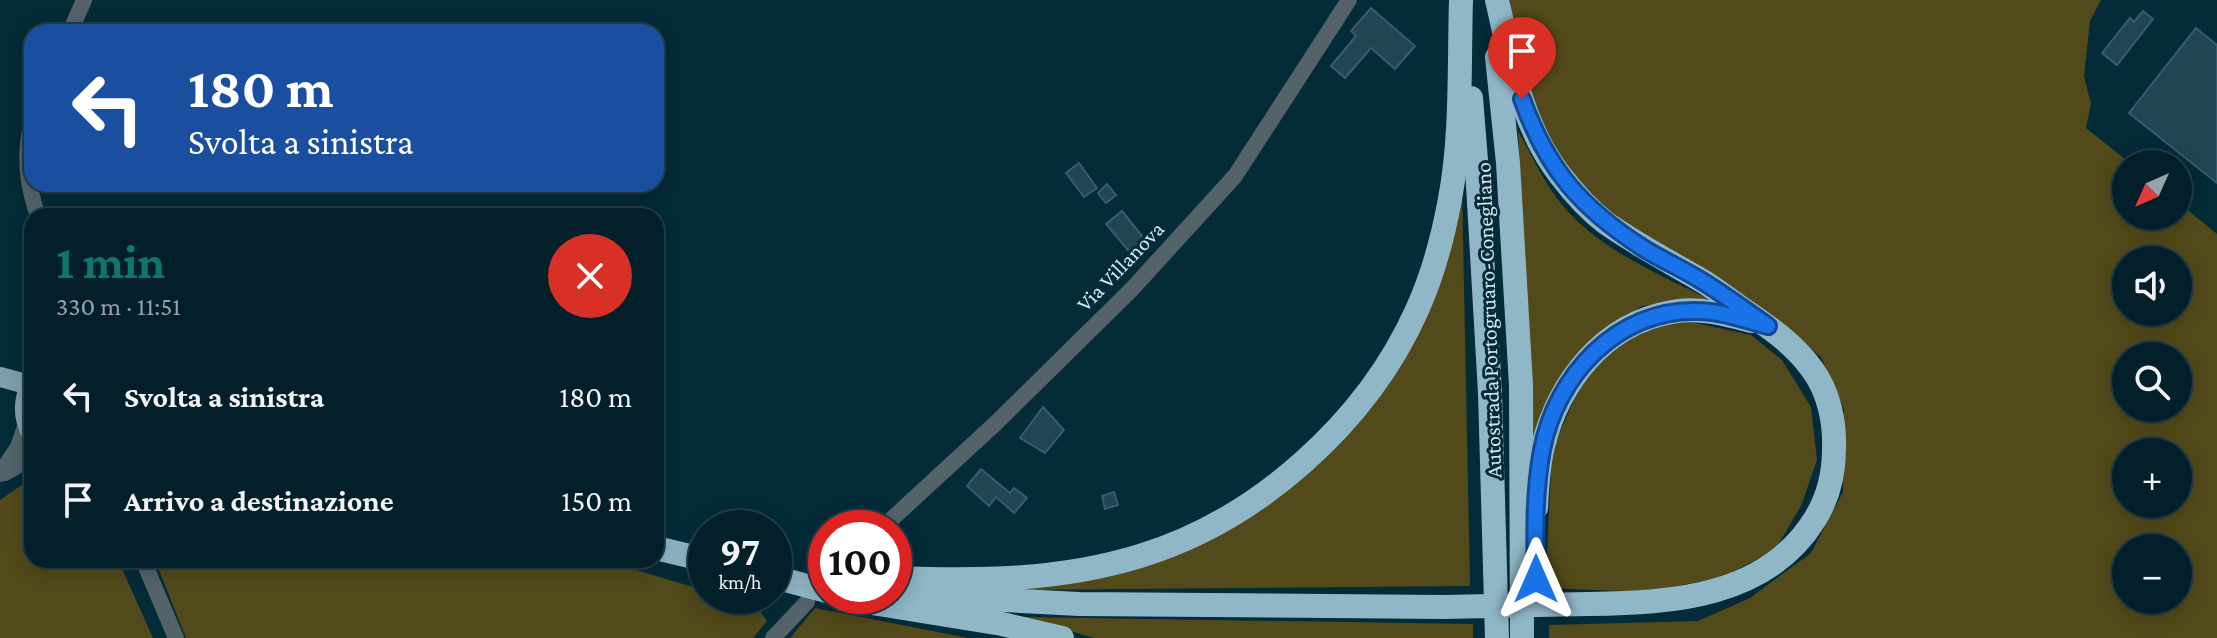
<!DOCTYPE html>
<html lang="it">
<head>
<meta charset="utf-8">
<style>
  body { margin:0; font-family:"Crimson Pro",serif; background:#112d36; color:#f1f3f6; height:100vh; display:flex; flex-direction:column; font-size:30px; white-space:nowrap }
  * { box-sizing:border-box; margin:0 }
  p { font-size:26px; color:#97a3a8 }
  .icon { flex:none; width:44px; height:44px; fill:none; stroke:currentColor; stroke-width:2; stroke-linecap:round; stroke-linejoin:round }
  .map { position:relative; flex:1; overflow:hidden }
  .side { position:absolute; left:24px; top:208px; width:640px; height:360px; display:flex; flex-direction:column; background:#03202a; border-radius:24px; box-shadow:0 4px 20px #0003,0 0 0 2px #243e47 }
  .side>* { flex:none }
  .top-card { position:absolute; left:24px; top:24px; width:640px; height:168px; border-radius:24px; box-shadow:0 4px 20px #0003,0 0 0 2px #243e47; background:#1a4fa0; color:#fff; overflow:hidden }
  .needle { width:52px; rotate:225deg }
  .controls { position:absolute; left:2112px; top:150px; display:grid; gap:16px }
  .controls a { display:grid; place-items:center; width:80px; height:80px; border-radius:50%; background:#03202a; box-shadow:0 4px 20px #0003,0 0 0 2px #243e47; font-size:40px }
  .speed { position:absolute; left:688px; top:510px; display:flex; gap:16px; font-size:40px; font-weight:700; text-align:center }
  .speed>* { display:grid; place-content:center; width:104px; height:104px; border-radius:50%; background:#03202a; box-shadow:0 4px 20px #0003,0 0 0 2px #243e47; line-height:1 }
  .speed small { font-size:20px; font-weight:400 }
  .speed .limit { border:12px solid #d22; background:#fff; color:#111 }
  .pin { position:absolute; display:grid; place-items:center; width:68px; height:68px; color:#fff; margin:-82px -34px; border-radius:50% 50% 50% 0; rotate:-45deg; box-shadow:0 0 8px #0007 }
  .pin .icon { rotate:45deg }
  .me { position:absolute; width:88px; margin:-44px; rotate:0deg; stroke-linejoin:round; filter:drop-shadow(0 0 6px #0008) }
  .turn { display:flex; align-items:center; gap:28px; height:168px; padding:0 32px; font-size:36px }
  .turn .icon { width:104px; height:104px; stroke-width:2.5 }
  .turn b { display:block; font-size:56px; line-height:68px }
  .round { display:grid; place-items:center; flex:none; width:84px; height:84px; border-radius:42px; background:#112d36 }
  .head { display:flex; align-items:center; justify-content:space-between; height:136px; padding:0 32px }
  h1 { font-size:48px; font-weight:700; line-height:60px; color:#0f766e }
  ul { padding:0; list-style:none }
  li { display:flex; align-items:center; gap:24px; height:104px; padding:0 32px }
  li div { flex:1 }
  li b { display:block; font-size:30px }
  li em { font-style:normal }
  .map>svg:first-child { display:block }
</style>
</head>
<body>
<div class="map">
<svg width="2217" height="638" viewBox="0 0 2217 638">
  <rect width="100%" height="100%" fill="#042b38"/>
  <!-- green -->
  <g fill="#524a1a" fill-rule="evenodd">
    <path d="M 1510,0 L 2101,0 L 2090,21 L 2084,76 L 2091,103 L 2086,128 L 2131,164 L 2126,164 L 2126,216 L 2178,216 L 2178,202 L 2217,234 L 2217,638 L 1549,638 L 1549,625 L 1698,621 L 1750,598 L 1811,553 L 1843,492 L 1844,409 L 1821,357 L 1761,309 L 1617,222 L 1566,175 L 1543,138 L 1516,50 ZM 2126,260 L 2178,260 L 2178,312 L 2126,312 ZM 2126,356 L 2178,356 L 2178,408 L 2126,408 ZM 2126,452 L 2178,452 L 2178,504 L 2126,504 ZM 2126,548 L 2178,548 L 2178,600 L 2126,600 Z"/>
    <path d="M 1518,131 C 1531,154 1543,180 1559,201 C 1594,247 1658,274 1709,299 L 1642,306 L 1593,338 L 1534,442 Z"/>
    <path d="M 1462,186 L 1470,586 L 1015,590 L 1186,547 L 1361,413 Z"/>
    <path d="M 1681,320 L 1751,335 L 1782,360 L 1811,407 L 1817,460 L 1801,506 L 1775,550 L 1723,577 L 1647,592 L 1545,588 L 1552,451 L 1584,376 L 1625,339 Z"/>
    <path d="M 32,478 L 32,560 L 118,560 L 153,638 L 0,638 L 0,500 Z"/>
    <path d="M 155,560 L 603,560 L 706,591 L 706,596 L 723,596 L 756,606 L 767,621 L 753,638 L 186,638 Z"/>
    <path d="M 815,608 L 968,638 L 790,638 Z"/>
    <path d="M 1022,617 L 1473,624 L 1473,638 L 1094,638 Z"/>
  </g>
  <!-- building -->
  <g fill="#214553" stroke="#385c6b" stroke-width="2">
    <path d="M 1371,8 L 1415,46 L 1395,69 L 1371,48 L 1345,78 L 1331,66 L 1356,36 L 1351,31 Z"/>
    <path d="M 2143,11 L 2153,19 L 2117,65 L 2102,53 L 2130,18 L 2134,22 Z"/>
    <path d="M 2196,28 L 2217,45 L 2217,183 L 2129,113 Z"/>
    <path d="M 1079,163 L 1097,188 L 1084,197 L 1066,173 Z"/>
    <path d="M 1107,184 L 1116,195 L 1106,203 L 1098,193 Z"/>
    <path d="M 1122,211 L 1147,242 L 1131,254 L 1106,224 Z"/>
    <path d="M 1043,407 L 1064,430 L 1045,453 L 1020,438 Z"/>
    <path d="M 981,469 L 1010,493 L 1014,488 L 1027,498 L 1014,513 L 996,497 L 989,506 L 967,486 Z"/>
    <path d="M 1114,492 L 1118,505 L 1105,509 L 1102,496 Z"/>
  </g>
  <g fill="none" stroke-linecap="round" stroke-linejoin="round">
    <!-- minor -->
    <g stroke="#54636a" stroke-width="16">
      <path d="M 70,32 L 84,0"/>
      <path d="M 32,123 C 23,155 27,185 38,216"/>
      <path d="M 5,473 L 32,458"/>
      <path d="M 0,474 L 18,447 L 26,424"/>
      <path d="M 882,528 L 996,423 L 1132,289 L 1235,176 L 1349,0"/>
      <path d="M 143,560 L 176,638"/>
      <path d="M 773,638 L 807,602"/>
    </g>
    <!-- major -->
    <g stroke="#7f9fad" stroke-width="20">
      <path d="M 0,377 L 30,385"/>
      <path d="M 32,381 C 23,400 22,416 32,435"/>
    </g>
    <!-- highway -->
    <g stroke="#90b7c7" stroke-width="24">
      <path d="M 1497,0 C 1511,60 1521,125 1560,175 C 1573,192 1589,210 1606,223 C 1636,244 1668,261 1699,279 C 1715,288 1729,300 1744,310 C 1769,327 1794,344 1812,369 C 1829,392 1835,422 1834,449 C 1834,474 1828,498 1815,519 C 1767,597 1673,603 1589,604"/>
      <path d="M 1497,57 L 1508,163 L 1521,385 L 1522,638"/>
      <path d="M 1471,98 L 1478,185 L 1490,393 L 1497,638"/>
      <path d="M 1536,508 C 1537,487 1538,466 1543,446 C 1559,382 1603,324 1672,312 C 1698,307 1725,314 1751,321"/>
      <path d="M 656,548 L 706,560"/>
      <path d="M 774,577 L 826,591"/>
      <path d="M 894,578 C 977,581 1059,581 1140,556 C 1258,520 1367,422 1417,310 C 1433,275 1443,237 1450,199 C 1462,135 1459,66 1461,0"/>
      <path d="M 895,591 L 926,596 L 1079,604 L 1444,607"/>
      <path d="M 844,596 L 872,603 L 1002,624 L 1062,638"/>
    </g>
    <!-- highway-bridge -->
    <path stroke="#90b7c7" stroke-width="24" d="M 1444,607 L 1589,604"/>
  </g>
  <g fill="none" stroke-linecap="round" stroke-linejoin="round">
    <defs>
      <path id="route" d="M 1522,99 C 1547,169 1581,208 1643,248 C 1662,260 1683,269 1702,281 C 1725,295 1746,311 1768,326 C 1745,320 1721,311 1697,311 C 1617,309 1556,376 1542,450 C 1534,493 1535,536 1536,579"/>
    </defs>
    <!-- route casing -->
    <use href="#route" stroke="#114b97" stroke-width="20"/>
    <!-- route -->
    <use href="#route" stroke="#1a73e8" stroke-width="14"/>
  </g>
  <g text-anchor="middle" stroke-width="6" stroke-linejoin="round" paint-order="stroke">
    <!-- street labels -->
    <g font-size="22" fill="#d3e7ef" stroke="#042b38">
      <text transform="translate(1120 266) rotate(-46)" y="8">Via Villanova</text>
      <text transform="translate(1488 320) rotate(-92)" y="8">Autostrada Portogruaro-Conegliano</text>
    </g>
  </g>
</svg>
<div class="controls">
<a><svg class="needle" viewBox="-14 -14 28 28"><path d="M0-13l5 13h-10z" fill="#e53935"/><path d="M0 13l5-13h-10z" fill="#97a3a8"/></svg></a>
<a><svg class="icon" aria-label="sound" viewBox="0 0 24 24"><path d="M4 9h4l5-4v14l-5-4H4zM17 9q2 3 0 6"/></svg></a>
<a><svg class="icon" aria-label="search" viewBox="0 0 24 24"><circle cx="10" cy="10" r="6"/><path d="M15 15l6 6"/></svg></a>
<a>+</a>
<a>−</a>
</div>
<div class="speed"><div>97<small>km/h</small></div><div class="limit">100</div></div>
<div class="pin" style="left:1522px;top:99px;background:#d93025"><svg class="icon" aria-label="arrive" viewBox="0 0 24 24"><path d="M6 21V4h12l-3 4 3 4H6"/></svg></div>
<svg class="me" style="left:1536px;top:579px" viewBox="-20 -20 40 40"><path d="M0-17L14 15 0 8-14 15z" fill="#1a73e8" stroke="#fff" stroke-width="4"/></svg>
<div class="top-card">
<div class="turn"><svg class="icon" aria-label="left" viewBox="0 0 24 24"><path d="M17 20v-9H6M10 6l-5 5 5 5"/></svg><div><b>180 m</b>Svolta a sinistra</div></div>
</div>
<section class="side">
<div class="head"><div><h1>1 min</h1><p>330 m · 11:51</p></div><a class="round" style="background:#d93025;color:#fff"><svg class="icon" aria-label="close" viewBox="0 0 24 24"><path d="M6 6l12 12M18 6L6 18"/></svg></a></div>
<ul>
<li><svg class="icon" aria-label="left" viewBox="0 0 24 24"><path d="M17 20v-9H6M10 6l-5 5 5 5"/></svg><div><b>Svolta a sinistra</b></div><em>180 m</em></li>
<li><svg class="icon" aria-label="arrive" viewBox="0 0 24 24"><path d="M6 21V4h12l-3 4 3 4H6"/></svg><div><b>Arrivo a destinazione</b></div><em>150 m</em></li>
</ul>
</section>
</div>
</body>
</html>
